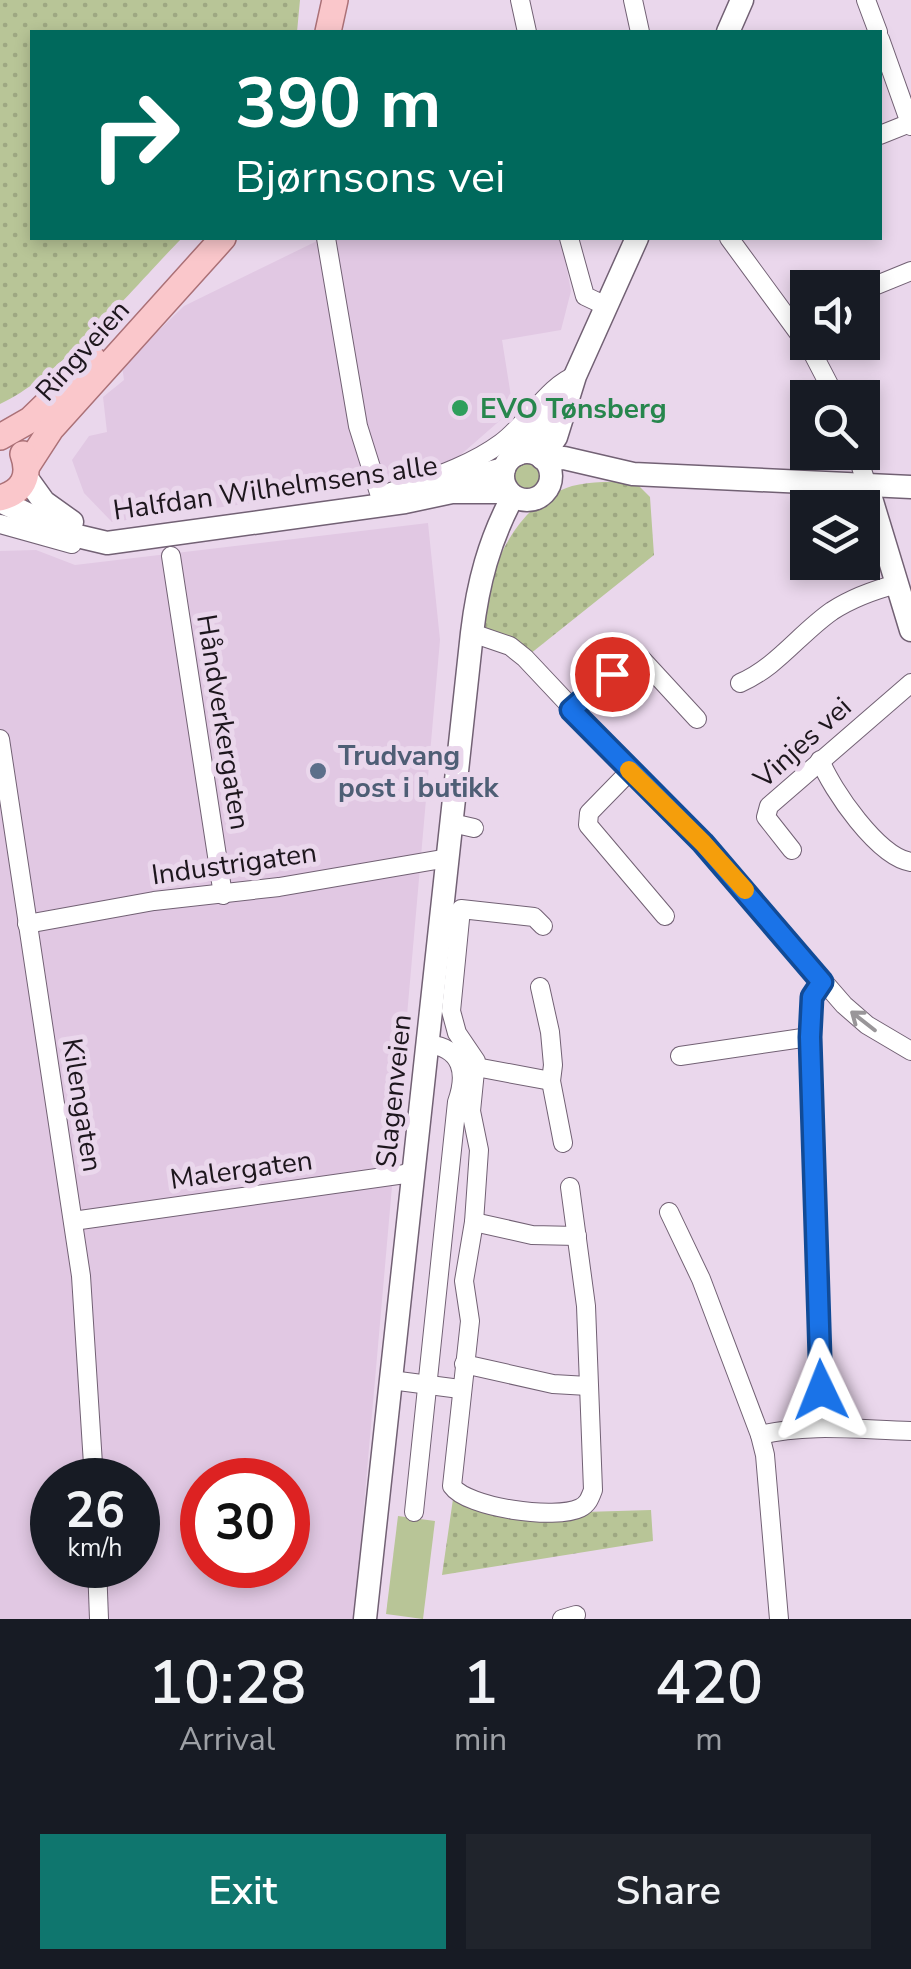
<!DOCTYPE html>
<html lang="en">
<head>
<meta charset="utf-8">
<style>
  body { margin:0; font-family:"Nunito Sans",sans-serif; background:#20242c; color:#f1f3f6; height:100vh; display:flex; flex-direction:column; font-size:38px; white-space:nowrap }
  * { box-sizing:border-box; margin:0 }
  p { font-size:32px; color:#9ea1a6 }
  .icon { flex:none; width:55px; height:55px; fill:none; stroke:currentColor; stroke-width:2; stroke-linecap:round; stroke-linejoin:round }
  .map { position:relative; height:1619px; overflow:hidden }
  .panel { display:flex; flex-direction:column; background:#171b24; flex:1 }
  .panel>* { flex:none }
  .banner { position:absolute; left:30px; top:30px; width:852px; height:210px; border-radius:0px; box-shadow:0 5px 15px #0003; background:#00695c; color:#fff; overflow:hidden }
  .tools { position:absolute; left:790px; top:270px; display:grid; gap:20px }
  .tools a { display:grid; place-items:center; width:90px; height:90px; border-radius:0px; background:#171b24; box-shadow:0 5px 15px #0003; font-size:50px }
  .speed { position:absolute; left:30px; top:1458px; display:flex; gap:20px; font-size:50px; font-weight:700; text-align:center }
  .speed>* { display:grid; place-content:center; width:130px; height:130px; border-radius:50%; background:#171b24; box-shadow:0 5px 15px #0003; line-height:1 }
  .speed small { font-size:25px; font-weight:400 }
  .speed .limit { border:15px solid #d22; background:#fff; color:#111 }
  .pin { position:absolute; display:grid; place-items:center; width:85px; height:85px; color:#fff; margin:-42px; border:5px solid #fff; border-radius:50%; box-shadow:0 2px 10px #0007 }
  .me { position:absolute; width:110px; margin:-55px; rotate:358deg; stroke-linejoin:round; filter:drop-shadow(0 0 8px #0008) }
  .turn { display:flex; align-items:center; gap:35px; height:210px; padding:0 40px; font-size:45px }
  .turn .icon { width:130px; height:130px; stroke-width:2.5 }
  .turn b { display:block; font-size:70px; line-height:85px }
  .eta { display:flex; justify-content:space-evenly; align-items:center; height:170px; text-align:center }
  .eta b { font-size:60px; font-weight:600; line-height:70px }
  .action { display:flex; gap:20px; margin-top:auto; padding:20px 40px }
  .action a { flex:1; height:115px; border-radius:0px; background:#0f766e; color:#fff; font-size:40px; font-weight:600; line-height:115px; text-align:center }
  .action a+a { background:#20242c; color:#f1f3f6 }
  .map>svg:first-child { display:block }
</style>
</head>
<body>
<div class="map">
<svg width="911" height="1619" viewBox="0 0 911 1619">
  <defs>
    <pattern id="park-dots" width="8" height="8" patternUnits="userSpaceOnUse" patternTransform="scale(2.5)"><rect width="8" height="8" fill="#b8c597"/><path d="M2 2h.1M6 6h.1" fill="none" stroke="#9ea882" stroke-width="1.8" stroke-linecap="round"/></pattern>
  </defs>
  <rect width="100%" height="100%" fill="#ead7ec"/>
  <!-- built -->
  <g fill="#e1c8e3" fill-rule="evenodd">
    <path d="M 319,238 L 561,238 L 571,291 L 561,330 L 502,340 L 513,409 L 457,458 L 402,479 L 347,490 L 112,522 L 84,493 L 72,460 L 89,436 L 107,432 L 103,397 L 124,380 L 122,366 L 184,306 L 319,240 Z"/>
    <path d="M 428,523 L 440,640 L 354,1619 L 0,1619 L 0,551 L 36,550 L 75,565 ZM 52,1480 L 138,1480 L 138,1565 L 52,1565 ZM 202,1480 L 288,1480 L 288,1565 L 202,1565 Z"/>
  </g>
  <!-- grass -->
  <g fill="#b8c597">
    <circle cx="527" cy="477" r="15"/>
    <path d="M 398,1516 L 435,1521 L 423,1619 L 386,1614 Z"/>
  </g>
  <!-- park -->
  <g fill="url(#park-dots)">
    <path d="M 0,0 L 300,0 L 297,32 L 32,32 L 32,238 L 182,238 C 134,287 61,376 0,404 Z"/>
    <path d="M 634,481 L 650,497 L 654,555 L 525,658 L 481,624 C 487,570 516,503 572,486 C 591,481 614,482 634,481 Z"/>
    <path d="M 453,1499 L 584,1512 L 651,1510 L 653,1541 L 442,1575 Z"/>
  </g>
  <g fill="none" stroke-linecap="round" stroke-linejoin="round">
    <defs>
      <g id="minor">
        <path d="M 520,0 L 527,32"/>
        <path d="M 633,0 L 640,32"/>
        <path d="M 866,0 L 878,32"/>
        <path d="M 880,39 L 911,126"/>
        <path d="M 880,135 L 910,123"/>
        <path d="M 326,238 L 358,426 L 380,496 C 420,481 466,469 501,443 C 526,425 550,384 575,376"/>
        <path d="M 569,238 L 585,296 L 606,306"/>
        <path d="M 729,238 L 811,350 L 836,398"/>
        <path d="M 862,291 L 911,271"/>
        <path d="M 856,452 L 867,485"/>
        <path d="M 0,524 L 72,544"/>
        <path d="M 171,556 L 223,895"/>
        <path d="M 472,633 L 510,646 L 525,658 L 652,793 L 703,843 L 844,1005 L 867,1025 L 911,1051"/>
        <path d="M 740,683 C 777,667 799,634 832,611 C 852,598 874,590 897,584"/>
        <path d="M 571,710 L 632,656 L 638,655 L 697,719"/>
        <path d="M 0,739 L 81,1276 L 94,1480"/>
        <path d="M 820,760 C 832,790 878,857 911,862"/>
        <path d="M 630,771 L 589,813 L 588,825 L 665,916"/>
        <path d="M 452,823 L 474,828"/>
        <path d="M 792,850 L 766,817 L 769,806 L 911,683"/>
        <path d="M 27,924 L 154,901 L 279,887 L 448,858"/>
        <path d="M 543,926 L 534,917 L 461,909 L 451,1011 L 457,1033 L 476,1061 L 471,1111 L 479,1150 L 474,1222 L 464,1281 L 470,1321 L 452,1486 C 467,1508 556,1520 580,1508 C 588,1504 590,1498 593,1490 L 586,1306 L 570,1187"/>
        <path d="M 822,982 L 813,997 L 809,1037 L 822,1428"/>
        <path d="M 540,987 L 550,1032 L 553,1065 L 551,1081 L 563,1143"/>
        <path d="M 680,1056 L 809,1037"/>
        <path d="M 476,1067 L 551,1081"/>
        <path d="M 669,1212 L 701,1279 L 760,1435 L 765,1455 L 779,1619"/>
        <path d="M 73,1221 L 405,1174 L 415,1168"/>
        <path d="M 474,1222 L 532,1235 L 577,1236"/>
        <path d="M 464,1364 L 553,1384 L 588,1386"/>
        <path d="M 391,1380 L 460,1389"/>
        <path d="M 760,1435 C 809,1423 861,1430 911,1431"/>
        <path d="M 414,1512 L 457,1102 C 467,1074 463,1048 428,1044"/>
        <path d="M 97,1565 L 99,1619"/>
        <path d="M 562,1619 L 576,1615"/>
      </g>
      <g id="secondary">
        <path d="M 728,32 L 742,0"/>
        <circle cx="527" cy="476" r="24"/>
        <path d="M 518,454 L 535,437 L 560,400"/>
        <path d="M 542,458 L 556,437 L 575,376 L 637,238"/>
        <path d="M 544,459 L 564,458 L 633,474 L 911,487"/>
        <path d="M 26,477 L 44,502 L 72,522"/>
        <path d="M 449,483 L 504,469"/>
        <path d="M 867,485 L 911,630"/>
        <path d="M 0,501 L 69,534 L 107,543 L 405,502 L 452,492 L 508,492"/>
        <path d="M 365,1619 L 472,633 C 478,583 489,541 513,496"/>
      </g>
      <g id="primary">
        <path d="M 328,32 L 335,0"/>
        <path d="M 0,437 L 30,420 L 93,359"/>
        <path d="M 27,466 L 51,429 L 223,238"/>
        <path d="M 0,498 C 23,492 31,476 23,454"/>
      </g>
    </defs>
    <!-- minor casing -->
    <use href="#minor" stroke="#726174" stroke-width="20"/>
    <!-- secondary casing -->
    <use href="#secondary" stroke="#726174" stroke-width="25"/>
    <!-- primary casing -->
    <use href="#primary" stroke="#ab7177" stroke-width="28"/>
    <!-- minor -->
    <use href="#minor" stroke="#fff" stroke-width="18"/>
    <!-- secondary -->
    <use href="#secondary" stroke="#fff" stroke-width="22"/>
    <!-- primary -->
    <use href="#primary" stroke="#fac7cb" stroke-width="25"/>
  </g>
  <!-- one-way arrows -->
  <defs><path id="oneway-shaft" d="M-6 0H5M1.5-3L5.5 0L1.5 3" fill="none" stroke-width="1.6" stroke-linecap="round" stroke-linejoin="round" transform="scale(2.5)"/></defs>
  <use stroke="#999699" href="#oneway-shaft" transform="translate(863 1021) rotate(-142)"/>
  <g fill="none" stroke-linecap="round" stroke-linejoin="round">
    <defs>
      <path id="route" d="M 612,674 L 571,710 L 703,843 L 822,982 L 812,997 L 810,1037 L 821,1390"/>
    </defs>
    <!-- route casing -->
    <use href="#route" stroke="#114b97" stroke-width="25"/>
    <!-- route -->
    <use href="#route" stroke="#1a73e8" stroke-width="18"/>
    <!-- slow -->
    <path stroke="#f59e0b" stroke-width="18" d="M 629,770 L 703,843 L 745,890"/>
  </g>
  <!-- markers -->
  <circle fill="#2e9e5b" stroke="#ead7ec" stroke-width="4" cx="460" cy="408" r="10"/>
  <circle fill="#5c6f8a" stroke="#ead7ec" stroke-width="4" cx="318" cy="771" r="10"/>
  <g text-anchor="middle" stroke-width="10" stroke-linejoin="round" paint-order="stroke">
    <!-- street labels -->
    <g font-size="28" fill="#1d161d" stroke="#ead7ec">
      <text transform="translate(82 350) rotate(-48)" y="10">Ringveien</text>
      <text transform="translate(275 487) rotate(-8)" y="10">Halfdan Wilhelmsens alle</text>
      <text transform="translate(224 722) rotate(81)" y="10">Håndverkergaten</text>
      <text transform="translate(802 742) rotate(-42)" y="10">Vinjes vei</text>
      <text transform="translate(234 863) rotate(-8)" y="10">Industrigaten</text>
      <text transform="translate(393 1091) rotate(-84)" y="10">Slagenveien</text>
      <text transform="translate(83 1105) rotate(81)" y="10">Kilengaten</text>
      <text transform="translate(241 1169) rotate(-8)" y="10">Malergaten</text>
    </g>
    <!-- leisure labels -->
    <g font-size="28" font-weight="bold" fill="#27864d" stroke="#ead7ec" text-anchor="start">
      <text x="480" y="418">EVO Tønsberg</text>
    </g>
    <!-- service labels -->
    <g font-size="28" font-weight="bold" fill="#4e5e75" stroke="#ead7ec" text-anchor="start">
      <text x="338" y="765">Trudvang<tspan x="338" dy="32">post i butikk</tspan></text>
    </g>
  </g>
</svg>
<div class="tools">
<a><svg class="icon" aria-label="sound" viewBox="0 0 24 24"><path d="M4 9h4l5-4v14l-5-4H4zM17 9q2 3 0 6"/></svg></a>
<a><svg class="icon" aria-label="search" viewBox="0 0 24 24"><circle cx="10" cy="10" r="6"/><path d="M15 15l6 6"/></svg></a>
<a><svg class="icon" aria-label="layers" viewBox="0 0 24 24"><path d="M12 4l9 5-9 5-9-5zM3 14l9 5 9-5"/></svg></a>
</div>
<div class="speed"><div>26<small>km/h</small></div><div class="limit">30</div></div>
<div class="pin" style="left:612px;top:674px;background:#d93025"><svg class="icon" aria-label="arrive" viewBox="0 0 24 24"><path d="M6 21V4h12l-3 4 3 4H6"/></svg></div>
<svg class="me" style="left:821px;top:1390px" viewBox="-20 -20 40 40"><path d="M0-17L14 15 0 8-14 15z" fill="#1a73e8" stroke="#fff" stroke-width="4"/></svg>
<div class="banner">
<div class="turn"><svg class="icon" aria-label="right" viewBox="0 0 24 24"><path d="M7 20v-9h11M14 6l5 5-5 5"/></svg><div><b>390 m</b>Bjørnsons vei</div></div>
</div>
</div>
<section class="panel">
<div class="eta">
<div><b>10:28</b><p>Arrival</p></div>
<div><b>1</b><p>min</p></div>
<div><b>420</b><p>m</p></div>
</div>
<div class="action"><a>Exit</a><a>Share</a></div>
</section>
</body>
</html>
